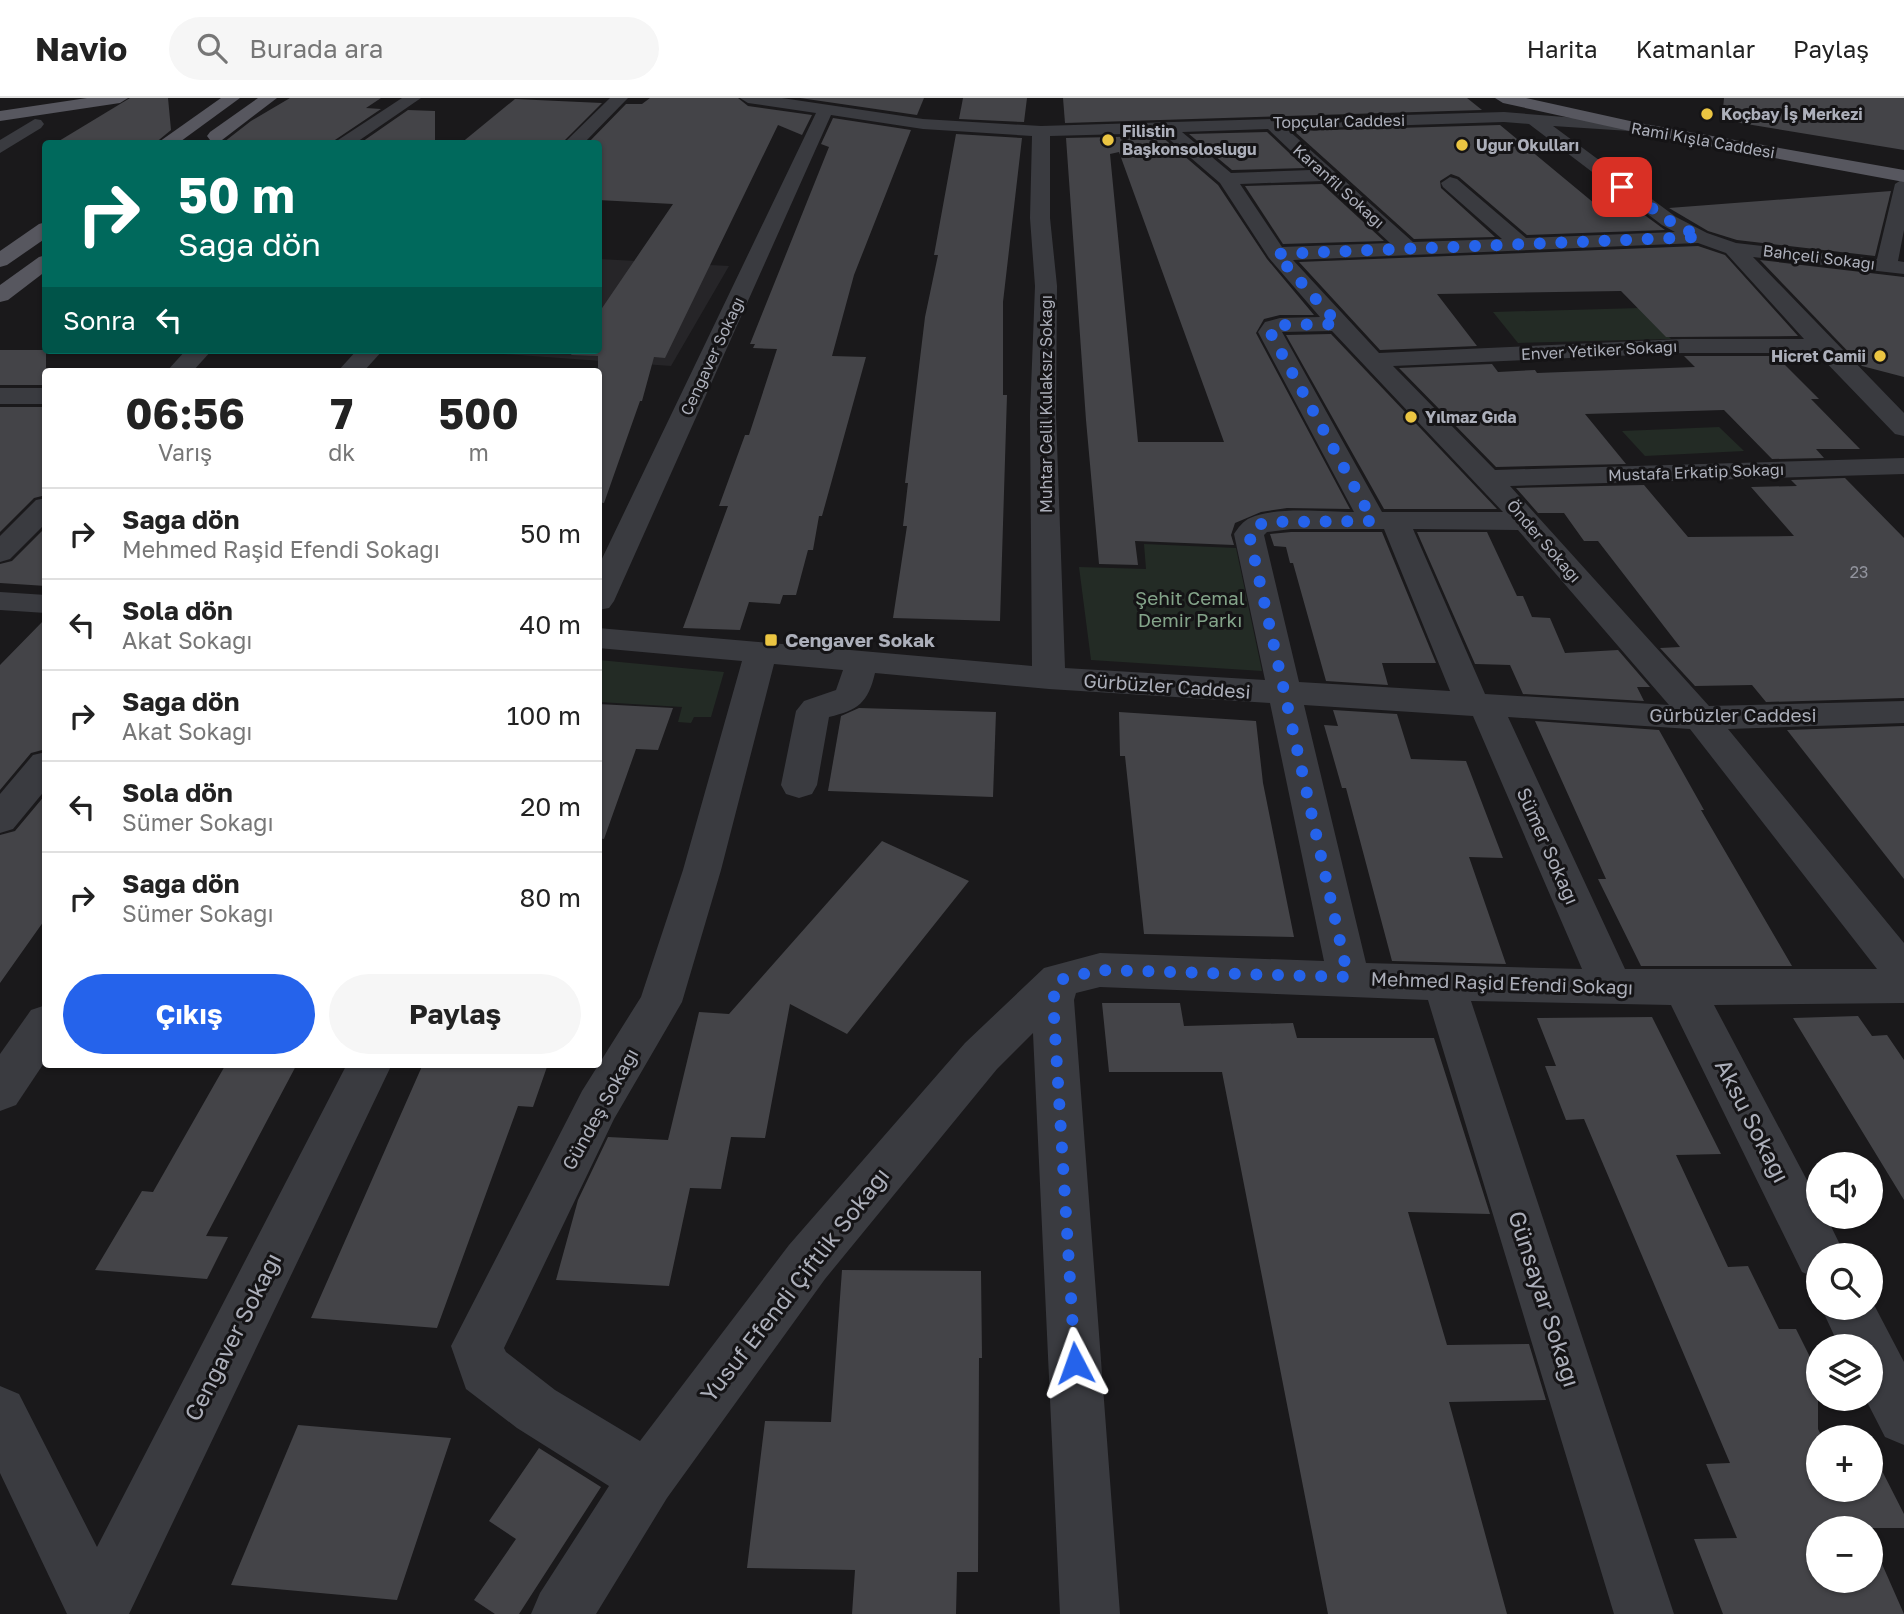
<!DOCTYPE html>
<html lang="tr">
<head>
<meta charset="utf-8">
<style>
  body { margin:0; font-family:"Golos Text",sans-serif; background:#f6f6f6; color:#222; height:100vh; display:flex; flex-direction:column; font-size:26px; white-space:nowrap }
  * { box-sizing:border-box; margin:0 }
  p { font-size:23px; color:#767676 }
  .icon { flex:none; width:38px; height:38px; fill:none; stroke:currentColor; stroke-width:2; stroke-linecap:round; stroke-linejoin:round }
  .map { position:relative; flex:1; overflow:hidden }
  .side { position:absolute; left:42px; top:270px; width:560px; height:700px; display:flex; flex-direction:column; background:#fff; border-radius:7px; box-shadow:0 2px 5px #0004 }
  .side>* { flex:none }
  .top-card { position:absolute; left:42px; top:42px; width:560px; height:214px; border-radius:7px; box-shadow:0 2px 5px #0004; background:#00695c; color:#fff; overflow:hidden }
  .buttons { position:absolute; left:1806px; top:1054px; display:grid; gap:14px }
  .buttons a { display:grid; place-items:center; width:77px; height:77px; border-radius:50%; background:#fff; box-shadow:0 2px 5px #0004; font-size:35px }
  .pin { position:absolute; display:grid; place-items:center; width:60px; height:60px; color:#fff; margin:-30px; border-radius:14px; box-shadow:0 4px 10px #0006 }
  .me { position:absolute; width:77px; margin:-38px; rotate:356deg; stroke-linejoin:round; filter:drop-shadow(0 0 5px #0008) }
  .turn { display:flex; align-items:center; gap:24px; height:147px; padding:0 21px; font-size:32px }
  .turn .icon { width:91px; height:91px; stroke-width:2.5 }
  .turn b { display:block; font-size:49px; line-height:60px }
  .then { display:flex; align-items:center; height:66px; padding:0 21px; background:#0003; gap:14px; font-size:26px }
  .eta { display:flex; justify-content:space-evenly; align-items:center; height:119px; text-align:center }
  .eta b { font-size:42px; font-weight:700; line-height:49px }
  .button { display:flex; gap:14px; margin-top:auto; padding:14px 21px }
  .button a { flex:1; height:80px; border-radius:42px; background:#2563eb; color:#fff; font-size:28px; font-weight:700; line-height:80px; text-align:center }
  .button a+a { background:#f6f6f6; color:#222 }
  ul { padding:0; list-style:none }
  li { display:flex; align-items:center; gap:21px; height:91px; padding:0 21px; border-top:2px solid #e0e0e0 }
  li div { flex:1 }
  li b { display:block; font-size:26px }
  li em { font-style:normal }
  header { display:flex; align-items:center; gap:42px; box-sizing:border-box; height:98px; padding:0 35px; background:#fff; border-bottom:2px solid #e0e0e0 }
  header strong { font-size:33px }
  nav { display:flex; gap:38px; margin-inline-start:auto; font-size:24px }
  .search { width:490px; height:63px; background:#f6f6f6; display:flex; align-items:center; gap:18px; box-sizing:border-box; padding:0 24px; border-radius:38px; color:#767676; font-size:26px }
  .map>svg:first-child { display:block }
</style>
</head>
<body>
<header>
<strong>Navio</strong>
<div class="search"><svg class="icon" aria-label="search" viewBox="0 0 24 24"><circle cx="10" cy="10" r="6"/><path d="M15 15l6 6"/></svg>Burada ara</div>
<nav><a>Harita</a><a>Katmanlar</a><a>Paylaş</a></nav>
</header>
<div class="map">
<svg width="1904" height="1516" viewBox="0 0 1904 1516">
  <rect width="100%" height="100%" fill="#1a191b"/>
  <!-- built -->
  <path fill="#262528" d="M 599,161 L 729,168 L 671,268 L 447,252 L 598,252 Z"/>
  <!-- green -->
  <g fill="#232b25">
    <path d="M 1640,210 L 1671,241 L 1518,245 L 1493,214 Z"/>
    <path d="M 1719,329 L 1744,353 L 1645,358 L 1622,333 Z"/>
    <path d="M 1144,446 L 1236,450 L 1262,573 L 1091,562 L 1079,469 L 1146,471 Z"/>
    <path d="M 599,562 L 724,574 L 711,619 L 694,619 L 691,625 L 678,624 L 682,609 L 599,604 Z"/>
  </g>
  <!-- building -->
  <g fill="#444448" fill-rule="evenodd">
    <path d="M 130,0 L 168,0 L 171,32 L 154,46 L 54,46 Z"/>
    <path d="M 290,0 L 381,0 L 366,10 L 381,11 L 329,46 L 213,46 L 224,44 L 251,23 Z"/>
    <path d="M 650,0 L 738,0 L 748,8 L 812,17 L 802,37 L 778,27 L 665,260 L 654,259 L 642,303 L 640,303 L 604,405 L 598,404 L 598,258 L 571,257 L 574,252 L 598,252 L 598,216 L 673,106 L 598,102 L 598,46 L 587,46 L 626,6 L 642,6 Z"/>
    <path d="M 800,0 L 924,0 L 917,17 Z"/>
    <path d="M 963,0 L 1027,0 L 1024,24 L 959,21 Z"/>
    <path d="M 1063,0 L 1467,0 L 1482,12 L 1065,25 Z"/>
    <path d="M 1724,0 L 1904,0 L 1904,52 L 1722,22 Z"/>
    <path d="M 515,1 L 602,5 L 561,46 L 460,46 Z"/>
    <path d="M 408,12 L 435,13 L 435,46 L 359,46 Z"/>
    <path d="M 833,20 L 911,32 L 854,177 L 832,258 L 866,259 L 822,418 L 819,418 L 813,452 L 808,452 L 796,497 L 783,497 L 780,506 L 749,504 L 740,532 L 683,530 L 728,408 L 719,408 L 745,337 L 749,337 L 777,251 L 753,250 L 755,246 L 750,246 L 829,49 L 821,46 Z"/>
    <path d="M 1500,27 L 1606,115 L 1639,113 L 1665,132 L 1527,137 L 1459,79 L 1451,76 L 1440,83 L 1441,90 L 1495,139 L 1414,141 L 1294,33 Z"/>
    <path d="M 1267,34 L 1305,70 L 1232,72 L 1189,36 Z"/>
    <path d="M 956,36 L 1022,40 L 1003,204 L 1003,297 L 1007,297 L 1000,523 L 893,520 L 907,428 L 903,428 L 908,385 L 905,385 L 925,219 L 938,157 L 934,157 Z"/>
    <path d="M 1161,38 L 1218,87 L 1267,161 L 1314,217 L 1280,217 L 1264,221 L 1256,235 L 1350,411 L 1287,410 L 1261,414 L 1235,425 L 1231,437 L 1234,447 L 1135,443 L 1138,467 L 1099,466 L 1086,322 L 1066,40 ZM 1119,54 L 1224,344 L 1138,344 L 1110,56 Z"/>
    <path d="M 1322,86 L 1384,143 L 1283,146 L 1245,88 Z"/>
    <path d="M 1891,93 L 1875,158 L 1737,142 L 1708,133 L 1669,110 Z"/>
    <path d="M 1698,148 L 1725,157 L 1798,238 L 1666,239 L 1621,193 L 1437,196 L 1477,248 L 1380,252 L 1299,164 Z"/>
    <path d="M 1760,162 L 1904,179 L 1904,279 L 1862,268 Z"/>
    <path d="M 1331,236 L 1497,411 L 1384,411 L 1286,237 Z"/>
    <rect x="0" y="252" width="46" height="35"/>
    <path d="M 1684,258 L 1776,258 L 1819,301 L 1811,301 L 1860,351 L 1816,351 L 1824,360 L 1772,361 L 1724,312 L 1585,316 L 1626,366 L 1496,369 L 1399,270 L 1492,266 L 1498,274 L 1535,272 L 1537,275 L 1695,269 Z"/>
    <path d="M 0,309 L 46,309 L 46,397 L 34,400 L 0,434 Z"/>
    <path d="M 1845,380 L 1904,440 L 1904,600 L 1766,604 L 1752,587 L 1695,588 L 1660,550 L 1680,549 L 1598,443 L 1584,443 L 1564,415 L 1538,415 L 1516,390 L 1644,387 L 1688,439 L 1794,438 L 1751,389 L 1797,388 L 1791,382 Z"/>
    <path d="M 46,429 L 46,488 L 0,485 L 0,466 L 12,463 Z"/>
    <path d="M 1291,434 L 1382,434 L 1436,565 L 1382,565 L 1388,587 L 1326,583 L 1293,465 L 1290,465 L 1286,449 L 1274,448 L 1270,436 Z"/>
    <path d="M 1417,434 L 1487,434 L 1517,498 L 1523,498 L 1532,519 L 1550,520 L 1565,555 L 1618,552 L 1650,589 L 1637,589 L 1644,603 L 1523,596 L 1510,567 L 1475,566 Z"/>
    <path d="M 46,520 L 46,651 L 31,655 L 0,692 L 0,567 Z"/>
    <path d="M 598,606 L 673,610 L 658,652 L 636,651 L 604,741 L 598,740 Z"/>
    <path d="M 859,610 L 996,614 L 993,699 L 828,693 L 841,618 Z"/>
    <path d="M 1333,612 L 1397,616 L 1411,661 L 1466,663 L 1503,760 L 1469,759 L 1506,866 L 1392,863 L 1346,690 L 1342,690 L 1324,627 L 1338,628 Z"/>
    <path d="M 1119,614 L 1256,623 L 1263,685 L 1294,839 L 1144,836 L 1125,658 L 1120,658 Z"/>
    <path d="M 1535,623 L 1659,632 L 1704,712 L 1701,712 L 1792,868 L 1641,868 L 1598,781 L 1606,781 Z"/>
    <path d="M 1904,628 L 1904,781 L 1787,632 Z"/>
    <path d="M 46,696 L 46,820 L 0,885 L 0,737 L 15,733 Z"/>
    <path d="M 882,743 L 969,783 L 847,936 L 790,906 L 765,1040 L 731,1039 L 721,1091 L 690,1090 L 669,1188 L 556,1182 L 578,1102 L 608,1039 L 668,1042 L 699,914 L 729,916 Z"/>
    <path d="M 1102,905 L 1180,905 L 1184,928 L 1293,925 L 1297,940 L 1434,940 L 1490,1116 L 1408,1114 L 1447,1247 L 1529,1246 L 1546,1302 L 1449,1304 L 1507,1516 L 1328,1516 L 1222,974 L 1109,974 Z"/>
    <path d="M 1858,918 L 1872,938 L 1887,937 L 1904,962 L 1904,1102 L 1793,920 Z"/>
    <path d="M 1652,919 L 1721,1056 L 1676,1057 L 1728,1169 L 1748,1168 L 1779,1231 L 1796,1231 L 1818,1275 L 1818,1331 L 1822,1339 L 1818,1339 L 1818,1391 L 1871,1391 L 1871,1361 L 1876,1361 L 1904,1416 L 1904,1430 L 1818,1430 L 1818,1482 L 1871,1482 L 1871,1441 L 1904,1516 L 1723,1516 L 1694,1441 L 1737,1440 L 1706,1366 L 1730,1365 L 1584,1021 L 1566,1022 L 1545,968 L 1556,968 L 1537,920 Z"/>
    <path d="M 226,966 L 297,966 L 206,1138 L 228,1139 L 207,1181 L 95,1172 L 142,1093 L 153,1094 Z"/>
    <path d="M 423,966 L 548,966 L 533,1009 L 518,1008 L 437,1230 L 311,1220 Z"/>
    <path d="M 842,1172 L 981,1173 L 982,1260 L 979,1260 L 978,1474 L 957,1474 L 956,1516 L 852,1516 L 855,1472 L 747,1470 L 765,1323 L 831,1324 Z"/>
    <path d="M 298,1327 L 451,1340 L 397,1502 L 231,1487 Z"/>
    <path d="M 539,1350 L 601,1389 L 519,1516 L 495,1516 L 474,1502 L 516,1441 L 489,1423 Z"/>
  </g>
  <g fill="none" stroke-linecap="round" stroke-linejoin="round">
    <!-- minor -->
    <g fill="#3a3b40" fill-rule="evenodd">
      <path d="M 402,0 L 421,0 L 354,46 L 332,46 Z"/>
      <path d="M 610,0 L 628,0 L 583,46 L 563,46 Z"/>
      <path d="M 740,0 L 782,0 L 923,21 L 1041,28 L 1504,14 L 1639,25 L 1645,26 L 1648,30 L 1645,34 L 1553,28 L 1676,119 L 1707,135 L 1736,145 L 1877,161 L 1895,86 L 1904,80 L 1904,132 L 1898,163 L 1904,164 L 1904,176 L 1753,159 L 1904,315 L 1904,338 L 1895,336 L 1817,255 L 1682,255 L 1393,268 L 1495,372 L 1904,360 L 1904,376 L 1510,388 L 1709,608 L 1904,603 L 1904,625 L 1728,631 L 1904,845 L 1904,905 L 1714,907 L 1818,1103 L 1818,1118 L 1826,1118 L 1845,1157 L 1818,1157 L 1818,1181 L 1802,1174 L 1671,907 L 1471,903 L 1674,1516 L 1614,1516 L 1428,902 L 1100,889 L 1076,895 L 1074,902 L 1120,1516 L 1060,1516 L 1033,935 L 997,971 L 825,1181 L 667,1400 L 596,1516 L 531,1516 L 540,1495 L 609,1388 L 517,1330 L 466,1291 L 451,1248 L 582,993 L 641,899 L 683,772 L 742,563 L 598,550 L 598,530 L 1032,568 L 1030,317 L 1035,188 L 1030,120 L 1032,38 L 923,31 L 831,17 L 614,503 L 609,510 L 598,512 L 598,469 L 816,15 L 748,5 ZM 1504,24 L 1529,26 L 1662,127 L 1675,134 L 1526,140 L 1457,81 L 1450,79 L 1441,85 L 1443,89 L 1502,141 L 1413,144 L 1287,31 ZM 1268,31 L 1311,72 L 1231,75 L 1182,34 ZM 1162,35 L 1220,85 L 1269,160 L 1320,219 L 1280,220 L 1265,224 L 1258,234 L 1354,414 C 1324,414 1277,408 1250,420 C 1243,423 1238,430 1234,436 L 1265,582 L 1065,570 L 1056,317 L 1057,188 L 1050,120 L 1050,38 ZM 1323,83 L 1390,145 L 1282,149 L 1240,86 ZM 1698,145 L 1726,155 L 1804,241 L 1682,241 L 1379,255 L 1293,162 ZM 1332,233 L 1503,414 L 1382,414 L 1282,234 ZM 1291,431 L 1384,431 L 1450,593 L 1299,584 L 1264,437 L 1267,434 ZM 1413,431 L 1518,432 L 1669,607 L 1485,596 ZM 774,566 L 843,572 L 836,592 L 804,603 L 796,613 L 781,687 L 786,696 L 799,700 L 812,696 L 817,687 L 829,619 C 858,612 868,605 875,575 L 1049,591 L 1270,605 L 1324,863 L 1100,855 L 1044,870 L 965,945 L 789,1147 L 640,1343 L 555,1292 L 506,1254 L 504,1250 L 614,1021 L 682,904 L 721,772 ZM 1304,607 L 1473,618 L 1582,871 L 1366,865 ZM 1508,619 L 1690,631 L 1877,871 L 1625,871 Z"/>
      <path d="M 35,21 L 41,22 L 44,26 L 41,30 L 0,55 L 0,42 Z"/>
      <path d="M 186,252 L 212,252 L 193,273 L 167,273 Z"/>
      <path d="M 357,252 L 383,252 L 364,273 L 338,273 Z"/>
      <rect x="0" y="290" width="46" height="16"/>
      <path d="M 46,400 L 46,425 L 10,461 L 0,464 L 0,438 L 36,402 Z"/>
      <path d="M 0,494 L 46,497 L 46,515 L 0,512 Z"/>
      <path d="M 46,654 L 46,691 L 13,731 L 0,735 L 0,696 L 33,657 Z"/>
      <path d="M 46,907 L 46,962 L 16,1007 L 0,1013 L 0,956 L 31,912 Z"/>
      <path d="M 347,966 L 392,966 L 129,1516 L 67,1516 L 0,1375 L 0,1288 L 19,1296 L 97,1449 Z"/>
      <path d="M 1871,1201 L 1904,1264 L 1904,1347 L 1885,1339 L 1865,1300 L 1871,1300 L 1871,1248 L 1839,1248 L 1821,1209 L 1871,1209 Z"/>
    </g>
    <!-- major -->
    <g fill="#57575f" fill-rule="evenodd">
      <path d="M 87,0 L 128,0 L 120,5 L 0,23 L 0,13 Z"/>
      <path d="M 221,0 L 240,0 L 177,46 L 156,46 Z"/>
      <path d="M 258,0 L 277,0 L 222,42 L 210,42 L 207,38 L 210,34 Z"/>
      <path d="M 1495,0 L 1526,0 L 1639,25 L 1904,72 L 1904,84 L 1639,35 L 1503,5 Z"/>
      <path d="M 46,124 L 46,140 L 7,167 L 0,169 L 0,153 L 39,126 Z"/>
      <path d="M 46,157 L 46,173 L 8,202 L 0,204 L 0,187 L 39,159 Z"/>
    </g>
  </g>
  <g fill="none" stroke-linecap="round" stroke-linejoin="round">
    <!-- route -->
    <path stroke="#2563eb" stroke-width="12" stroke-dasharray="0 21.6" d="M 1075,1265 L 1053,902 L 1059,882 L 1100,872 L 1348,879 L 1249,436 L 1258,427 L 1268,424 L 1373,423 L 1270,234 L 1273,229 L 1280,227 L 1338,226 L 1276,156 L 1700,139 L 1670,123 L 1622,89"/>
  </g>
  <!-- markers -->
  <g fill="#ebc542" stroke="#151416" stroke-width="2.5">
    <circle cx="1707" cy="16" r="7"/>
    <circle cx="1108" cy="42" r="7"/>
    <circle cx="1462" cy="47" r="7"/>
    <circle cx="1880" cy="258" r="7"/>
    <circle cx="1411" cy="319" r="7"/>
    <rect x="764" y="535" width="14" height="14" rx="3.5"/>
  </g>
  <g text-anchor="middle" stroke-width="6" stroke-linejoin="round" paint-order="stroke">
    <!-- far-poi labels -->
    <g font-size="16" font-weight="bold" fill="#acafba" stroke="#151416" text-anchor="start">
      <text x="1721" y="22">Koçbay İş Merkezi</text>
      <text x="1122" y="39">Filistin<tspan x="1122" dy="18">Başkonsolosluğu</tspan></text>
      <text x="1476" y="53">Uğur Okulları</text>
      <text x="1866" y="264" text-anchor="end">Hicret Camii</text>
      <text x="1425" y="325">Yılmaz Gıda</text>
    </g>
    <!-- far-street labels -->
    <g font-size="16" fill="#acafba" stroke="#151416">
      <text transform="translate(1339 23) rotate(-1)" y="6">Topçular Caddesi</text>
      <text transform="translate(1703 42) rotate(10)" y="6">Rami Kışla Caddesi</text>
      <text transform="translate(1339 88) rotate(42)" y="6">Karanfil Sokağı</text>
      <text transform="translate(1819 159) rotate(7)" y="6">Bahçeli Sokağı</text>
      <text transform="translate(1599 252) rotate(-3)" y="6">Enver Yetiker Sokağı</text>
      <text transform="translate(712 258) rotate(-65)" y="6">Cengaver Sokağı</text>
      <text transform="translate(1046 306) rotate(-90)" y="6">Muhtar Celil Kulaksız Sokağı</text>
      <text transform="translate(1696 374) rotate(-2)" y="6">Mustafa Erkatip Sokağı</text>
      <text transform="translate(1544 443) rotate(49)" y="6">Önder Sokağı</text>
    </g>
    <!-- number labels -->
    <g font-size="16" fill="#92949e">
      <text x="1859" y="480">23</text>
    </g>
    <!-- park labels -->
    <g font-size="19" fill="#84a48a" stroke="#151416">
      <text x="1190" y="507">Şehit Cemal<tspan x="1190" dy="22">Demir Parkı</tspan></text>
    </g>
    <!-- poi labels -->
    <g font-size="19" font-weight="bold" fill="#acafba" stroke="#151416" text-anchor="start">
      <text x="785" y="549">Cengaver Sokak</text>
    </g>
    <!-- street labels -->
    <g font-size="19" fill="#acafba" stroke="#151416">
      <text transform="translate(1167 588) rotate(4)" y="7">Gürbüzler Caddesi</text>
      <text x="1733" y="624">Gürbüzler Caddesi</text>
      <text transform="translate(1548 748) rotate(66)" y="7">Sümer Sokağı</text>
      <text transform="translate(1502 885) rotate(2)" y="7">Mehmed Raşid Efendi Sokağı</text>
      <text transform="translate(600 1011) rotate(-61)" y="7">Gündeş Sokağı</text>
    </g>
    <!-- near-street labels -->
    <g font-size="23" fill="#acafba" stroke="#151416">
      <text transform="translate(1752 1023) rotate(63)" y="8">Aksu Sokağı</text>
      <text transform="translate(795 1187) rotate(-52)" y="8">Yusuf Efendi Çiftlik Sokağı</text>
      <text transform="translate(1544 1201) rotate(72)" y="8">Günsayar Sokağı</text>
      <text transform="translate(233 1239) rotate(-63)" y="8">Cengaver Sokağı</text>
    </g>
  </g>
</svg>
<div class="buttons">
<a><svg class="icon" aria-label="sound" viewBox="0 0 24 24"><path d="M4 9h4l5-4v14l-5-4H4zM17 9q2 3 0 6"/></svg></a>
<a><svg class="icon" aria-label="search" viewBox="0 0 24 24"><circle cx="10" cy="10" r="6"/><path d="M15 15l6 6"/></svg></a>
<a><svg class="icon" aria-label="layers" viewBox="0 0 24 24"><path d="M12 4l9 5-9 5-9-5zM3 14l9 5 9-5"/></svg></a>
<a>+</a>
<a>−</a>
</div>
<div class="pin" style="left:1622px;top:89px;background:#d93025"><svg class="icon" aria-label="arrive" viewBox="0 0 24 24"><path d="M6 21V4h12l-3 4 3 4H6"/></svg></div>
<svg class="me" style="left:1075px;top:1265px" viewBox="-20 -20 40 40"><path d="M0-17L14 15 0 8-14 15z" fill="#2563eb" stroke="#fff" stroke-width="4"/></svg>
<div class="top-card">
<div class="turn"><svg class="icon" aria-label="right" viewBox="0 0 24 24"><path d="M7 20v-9h11M14 6l5 5-5 5"/></svg><div><b>50 m</b>Sağa dön</div></div>
<div class="then">Sonra<svg class="icon" aria-label="left" viewBox="0 0 24 24"><path d="M17 20v-9H6M10 6l-5 5 5 5"/></svg></div>
</div>
<section class="side">
<div class="eta">
<div><b>06:56</b><p>Varış</p></div>
<div><b>7</b><p>dk</p></div>
<div><b>500</b><p>m</p></div>
</div>
<ul>
<li><svg class="icon" aria-label="right" viewBox="0 0 24 24"><path d="M7 20v-9h11M14 6l5 5-5 5"/></svg><div><b>Sağa dön</b><p>Mehmed Raşid Efendi Sokağı</p></div><em>50 m</em></li>
<li><svg class="icon" aria-label="left" viewBox="0 0 24 24"><path d="M17 20v-9H6M10 6l-5 5 5 5"/></svg><div><b>Sola dön</b><p>Akat Sokağı</p></div><em>40 m</em></li>
<li><svg class="icon" aria-label="right" viewBox="0 0 24 24"><path d="M7 20v-9h11M14 6l5 5-5 5"/></svg><div><b>Sağa dön</b><p>Akat Sokağı</p></div><em>100 m</em></li>
<li><svg class="icon" aria-label="left" viewBox="0 0 24 24"><path d="M17 20v-9H6M10 6l-5 5 5 5"/></svg><div><b>Sola dön</b><p>Sümer Sokağı</p></div><em>20 m</em></li>
<li><svg class="icon" aria-label="right" viewBox="0 0 24 24"><path d="M7 20v-9h11M14 6l5 5-5 5"/></svg><div><b>Sağa dön</b><p>Sümer Sokağı</p></div><em>80 m</em></li>
</ul>
<div class="button"><a>Çıkış</a><a>Paylaş</a></div>
</section>
</div>
</body>
</html>
